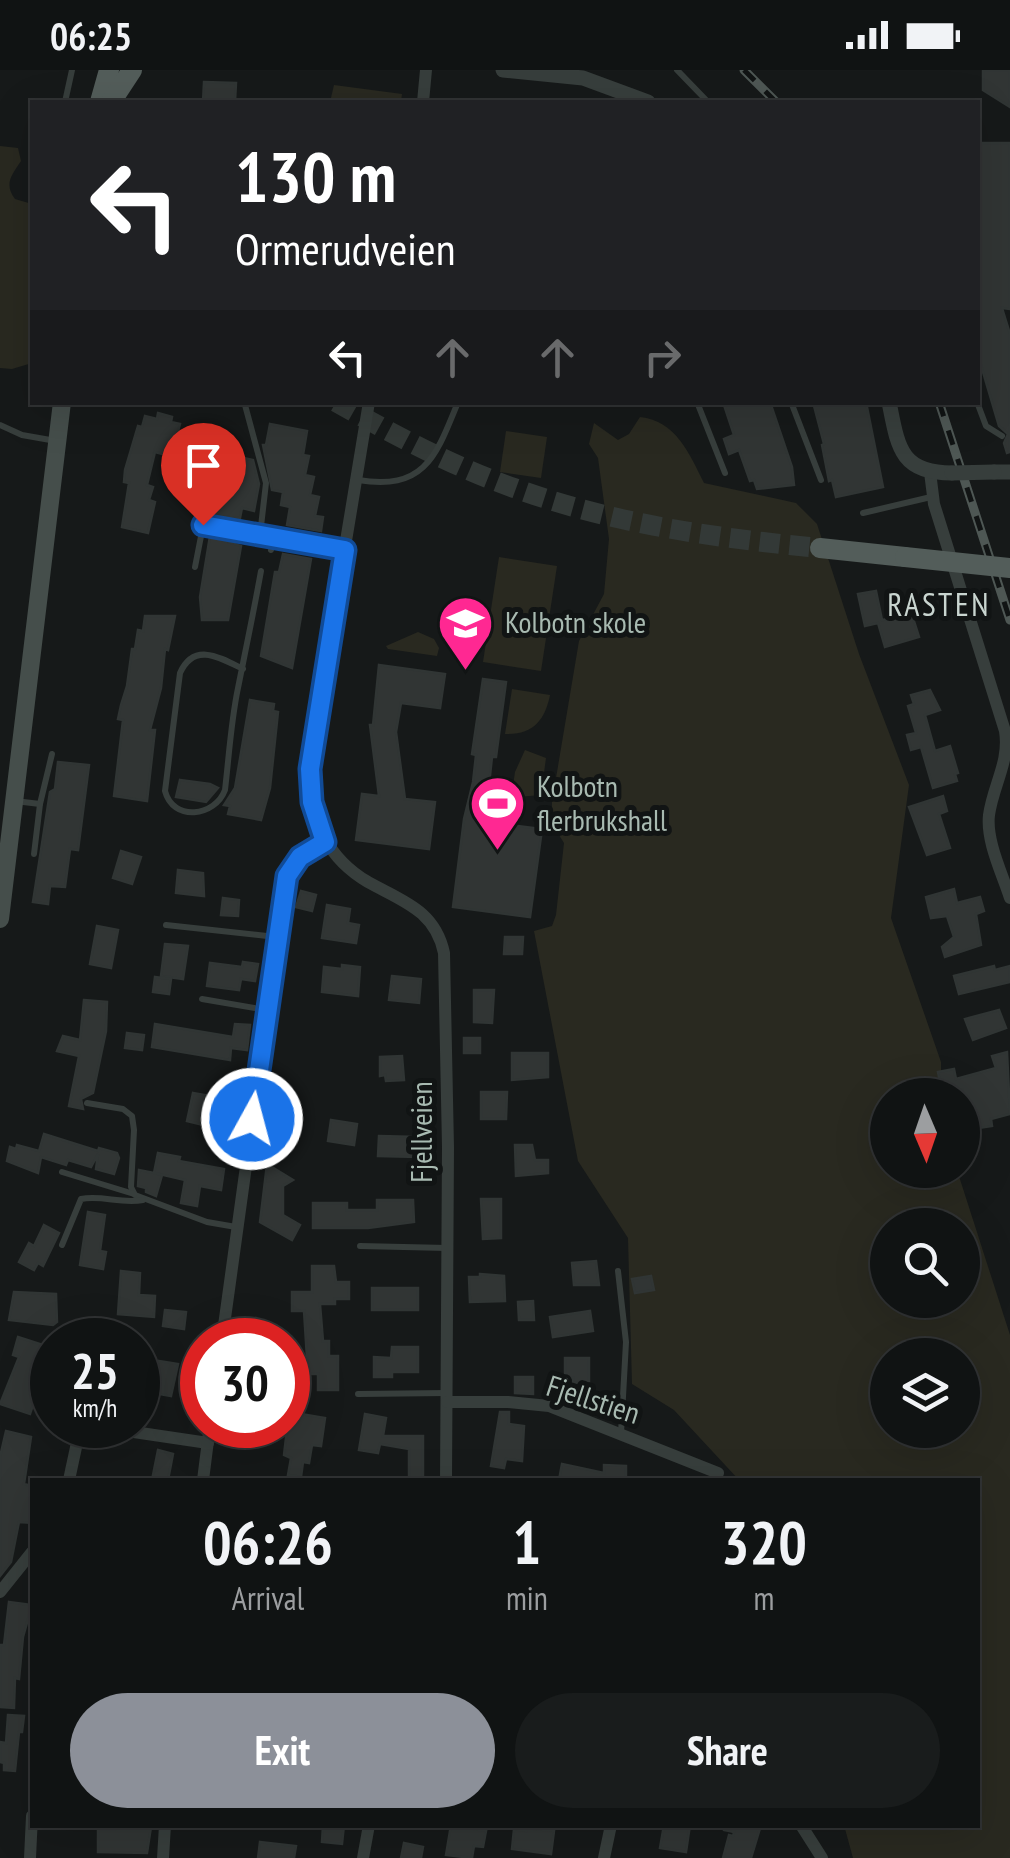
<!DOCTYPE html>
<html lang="en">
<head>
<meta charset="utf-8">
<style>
  body { margin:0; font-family:"PT Sans Narrow",sans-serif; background:#191c1c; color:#f1f3f6; height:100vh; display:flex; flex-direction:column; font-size:38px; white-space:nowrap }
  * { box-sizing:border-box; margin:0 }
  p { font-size:32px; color:#9c9ea0 }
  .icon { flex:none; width:55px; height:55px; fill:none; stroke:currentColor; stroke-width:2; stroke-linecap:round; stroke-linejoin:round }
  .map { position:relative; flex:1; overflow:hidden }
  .panel { position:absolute; left:30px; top:1408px; width:950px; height:350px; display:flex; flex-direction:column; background:#101313; border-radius:0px; box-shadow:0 10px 40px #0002,0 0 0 2px #303233 }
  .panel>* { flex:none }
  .banner { position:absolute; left:30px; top:30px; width:950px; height:305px; border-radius:0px; box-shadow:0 10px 40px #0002,0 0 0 2px #303233; background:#202124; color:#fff; overflow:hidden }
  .needle { width:65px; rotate:178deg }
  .tools { position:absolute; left:870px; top:1008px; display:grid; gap:20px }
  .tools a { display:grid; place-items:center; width:110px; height:110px; border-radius:50%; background:#101313; box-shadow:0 10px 40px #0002,0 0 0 2px #303233; font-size:50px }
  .speed { position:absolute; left:30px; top:1248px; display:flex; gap:20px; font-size:50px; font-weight:700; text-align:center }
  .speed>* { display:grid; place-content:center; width:130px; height:130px; border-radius:50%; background:#101313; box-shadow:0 10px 40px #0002,0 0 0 2px #303233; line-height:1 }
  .speed small { font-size:25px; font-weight:400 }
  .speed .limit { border:15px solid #d22; background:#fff; color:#111 }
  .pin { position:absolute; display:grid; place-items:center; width:85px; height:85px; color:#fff; margin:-102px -42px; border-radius:50% 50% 50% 0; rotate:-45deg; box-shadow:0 0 10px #0007 }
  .pin .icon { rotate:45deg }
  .me { position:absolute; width:110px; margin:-55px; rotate:7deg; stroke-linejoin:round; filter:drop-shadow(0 0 8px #0008) }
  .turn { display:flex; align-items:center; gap:35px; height:210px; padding:0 40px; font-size:45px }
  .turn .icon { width:130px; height:130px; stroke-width:2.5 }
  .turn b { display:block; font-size:70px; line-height:85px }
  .lanes { display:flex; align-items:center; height:95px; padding:0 40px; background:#0003; justify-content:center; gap:50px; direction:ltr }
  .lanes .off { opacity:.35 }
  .eta { display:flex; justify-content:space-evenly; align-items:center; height:170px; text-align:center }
  .eta b { font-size:60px; font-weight:700; line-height:70px }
  .action { display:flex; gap:20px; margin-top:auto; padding:20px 40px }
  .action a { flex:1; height:115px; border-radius:60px; background:#8c9099; color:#fff; font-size:40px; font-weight:700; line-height:115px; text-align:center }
  .action a+a { background:#191c1c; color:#f1f3f6 }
  .status { display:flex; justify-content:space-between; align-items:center; height:70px; padding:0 50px; background:#101313; direction:ltr }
  .status svg { height:28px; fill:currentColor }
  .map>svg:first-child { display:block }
</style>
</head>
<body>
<div class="status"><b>06:25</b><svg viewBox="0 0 49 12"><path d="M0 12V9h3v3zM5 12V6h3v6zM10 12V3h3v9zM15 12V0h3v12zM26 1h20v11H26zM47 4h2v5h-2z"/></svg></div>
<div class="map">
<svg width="1010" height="1788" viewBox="0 0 1010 1788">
  <rect width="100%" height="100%" fill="#161919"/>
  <!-- green -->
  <g fill="#292920" fill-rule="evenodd">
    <path d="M 334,15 L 402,24 L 401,32 L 330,32 Z"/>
    <path d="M 0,76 L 18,78 L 21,91 C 11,106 4,114 15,129 L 32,134 L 32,293 L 12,299 L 0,298 Z"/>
    <path d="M 640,347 C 676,351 689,383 704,413 L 796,433 L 817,454 L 859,584 L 909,715 L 891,848 L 941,992 L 941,1025 L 888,1025 L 888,1100 L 957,1100 L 1010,1265 L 1010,1788 L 853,1788 L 844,1755 L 978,1755 L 978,1410 L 739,1410 L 674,1340 L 632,1314 L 628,1168 L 578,1091 L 534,861 L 552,856 L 556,845 L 564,773 L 552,754 L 552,732 L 579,571 L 604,524 L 609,469 L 598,388 L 589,374 L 594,353 L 618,370 L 629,364 ZM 888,1155 L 962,1155 L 962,1230 L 888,1230 ZM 888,1285 L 962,1285 L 962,1360 L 888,1360 Z"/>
    <path d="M 506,361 L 547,367 L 541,408 L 500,402 Z"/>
    <path d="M 499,487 L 557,496 L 541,601 L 483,592 Z"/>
    <path d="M 418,562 L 434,569 L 439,578 L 437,586 L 388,579 L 386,576 Z"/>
    <path d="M 512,619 L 550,625 C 545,650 533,665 505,664 Z"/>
    <path d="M 525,680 L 546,688 L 541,725 L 517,727 L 517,723 L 512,722 L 515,702 Z"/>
  </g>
  <!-- building -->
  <g fill="#313534" stroke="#303534" stroke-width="2.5">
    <path d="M 983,0 L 1010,0 L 1010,37 L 983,20 Z"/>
    <path d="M 204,12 L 236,13 L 235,32 L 203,32 Z"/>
    <path d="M 978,73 L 1010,73 L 1010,239 L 1002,238 L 1010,264 L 1010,382 L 1007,383 L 1004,373 L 1008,364 L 999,356 L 978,285 Z"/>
    <path d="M 723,332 L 770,332 L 792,397 L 794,415 L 757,419 L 754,410 L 750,411 L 739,380 L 729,384 L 724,369 L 734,365 Z"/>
    <path d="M 813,332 L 866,332 L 883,417 L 836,427 L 832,410 L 829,411 L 822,375 L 824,374 Z"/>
    <path d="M 158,343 L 172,347 L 171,352 L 180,354 L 173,380 L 168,379 L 166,385 L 155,382 L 147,415 L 153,417 L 149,430 L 155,432 L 148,463 L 122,457 L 129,413 L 124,412 L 125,400 L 138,356 L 142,357 L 145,346 L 157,349 Z"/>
    <path d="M 270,354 L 307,361 L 303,385 L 309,386 L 305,405 L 314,407 L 310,425 L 319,427 L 315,446 L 323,447 L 321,461 L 287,455 L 290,437 L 281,435 L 283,422 L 272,420 L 263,375 L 266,375 Z"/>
    <path d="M 226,384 L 253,390 L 259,414 L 254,441 L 242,438 L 240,448 L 205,445 L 208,430 L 200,429 L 206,404 L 215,406 L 218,395 L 223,396 Z"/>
    <path d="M 210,466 L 241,476 L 228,550 L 202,550 L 200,527 Z"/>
    <path d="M 283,484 L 311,489 L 292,598 L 261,586 L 275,502 L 279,502 Z"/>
    <path d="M 876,521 L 882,550 L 912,545 L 919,567 L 885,577 L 878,553 L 865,556 L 858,524 Z"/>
    <path d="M 145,546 L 175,546 L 168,580 L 165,579 L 161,618 L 150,660 L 155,660 L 147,731 L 114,726 L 123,650 L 118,649 L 121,635 L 127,616 L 132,579 L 135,579 L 138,560 L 143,561 Z"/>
    <path d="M 379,595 L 445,604 L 440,638 L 401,633 L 396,662 L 405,729 L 435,732 L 429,779 L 356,770 L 362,724 L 379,726 L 370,655 L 373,655 Z"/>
    <path d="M 483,609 L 506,612 L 496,687 L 492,687 L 485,752 L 542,759 L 530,847 L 453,837 L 464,749 L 473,712 L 476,685 L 472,684 Z"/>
    <path d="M 930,620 L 940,640 L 925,645 L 935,681 L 950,676 L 958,703 L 955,704 L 957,711 L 933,718 L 921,677 L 911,680 L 907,665 L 916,663 L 908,636 L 914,634 L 911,625 Z"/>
    <path d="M 250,630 L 274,634 L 273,641 L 278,642 L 270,718 L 261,750 L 228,744 L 230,736 L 224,735 L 235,718 Z"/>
    <path d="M 58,692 L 89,695 L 78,780 L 70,779 L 65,817 L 50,816 L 48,834 L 33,832 L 50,722 L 55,719 Z"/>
    <path d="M 180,710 L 210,714 L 218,718 L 206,732 L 176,727 Z"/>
    <path d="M 943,726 L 947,741 L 939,744 L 950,778 L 927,785 L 909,737 Z"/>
    <path d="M 121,781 L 141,787 L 132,814 L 113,808 Z"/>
    <path d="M 178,800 L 203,803 L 204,826 L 176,823 Z"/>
    <path d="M 954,819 L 957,833 L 980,827 L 984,841 L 976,844 L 981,875 L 945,887 L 942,877 L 954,867 L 947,846 L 931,848 L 926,827 Z"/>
    <path d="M 301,821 L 316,825 L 312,841 L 296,837 Z"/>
    <path d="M 223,828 L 239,830 L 238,846 L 221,845 Z"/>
    <path d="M 327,835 L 350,839 L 348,853 L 359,855 L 356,873 L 322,868 Z"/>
    <path d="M 97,856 L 118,860 L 111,898 L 90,894 Z"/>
    <path d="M 505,867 L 523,867 L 522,884 L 504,884 Z"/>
    <path d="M 165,874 L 188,876 L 183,909 L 161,906 Z"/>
    <path d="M 243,892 L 258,894 L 255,911 L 241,909 L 239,920 L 207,916 L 210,893 L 242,897 Z"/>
    <path d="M 342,895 L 360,897 L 358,926 L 322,922 L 324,897 L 342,899 Z"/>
    <path d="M 994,896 L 995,900 L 1010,896 L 1010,912 L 959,924 L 954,906 Z"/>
    <path d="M 392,906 L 421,909 L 419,933 L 389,930 Z"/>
    <path d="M 155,907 L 171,909 L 169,924 L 153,922 Z"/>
    <path d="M 474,920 L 494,920 L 492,953 L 474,952 Z"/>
    <path d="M 84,930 L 107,932 L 106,961 L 93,1023 L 81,1029 L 83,1039 L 69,1036 L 79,986 L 57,981 L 63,966 L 80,970 Z"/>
    <path d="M 999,940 L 1006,958 L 973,970 L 965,949 Z"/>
    <path d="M 155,954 L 233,967 L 235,954 L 250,955 L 247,980 L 231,978 L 230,990 L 152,977 Z"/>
    <path d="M 127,963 L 144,965 L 142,980 L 125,978 Z"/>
    <rect x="464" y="968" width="16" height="15"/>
    <path d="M 1007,982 L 1010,1044 L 991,1049 L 992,1056 L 966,1060 L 962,1055 L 962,1020 L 925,1025 L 923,1017 L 940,1013 L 938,1002 L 954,999 L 956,1009 L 996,998 L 992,986 Z"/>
    <path d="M 512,983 L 548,983 L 548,1007 L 512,1010 Z"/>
    <path d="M 402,986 L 404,1010 L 386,1011 L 385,1005 L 380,1006 L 380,987 Z"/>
    <path d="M 481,1022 L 507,1022 L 506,1049 L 481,1049 Z"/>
    <path d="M 193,1023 L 216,1027 L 215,1036 L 225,1038 L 223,1048 L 237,1051 L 235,1068 L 223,1066 L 224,1060 L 187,1051 Z"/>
    <path d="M 331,1050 L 357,1054 L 354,1075 L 328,1071 Z"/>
    <path d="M 44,1064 L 98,1081 L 99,1078 L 117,1083 L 119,1088 L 114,1104 L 96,1099 L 98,1084 L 91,1097 L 68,1090 L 66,1095 L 41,1087 L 38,1103 L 7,1091 L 10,1077 L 16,1079 L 17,1075 L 39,1081 Z"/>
    <path d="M 379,1066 L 418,1067 L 418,1087 L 378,1086 Z"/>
    <path d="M 515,1075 L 532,1075 L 535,1090 L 548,1090 L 548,1103 L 516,1106 Z"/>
    <path d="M 158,1083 L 180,1087 L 179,1091 L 224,1099 L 221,1120 L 200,1116 L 197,1136 L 181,1133 L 185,1110 L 155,1103 L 162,1105 L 156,1126 L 146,1122 L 146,1118 L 138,1116 L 139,1100 L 154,1103 Z"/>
    <path d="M 267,1094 L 293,1110 L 283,1116 L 283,1145 L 300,1155 L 292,1170 L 260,1152 Z"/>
    <path d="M 481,1129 L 501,1129 L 501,1168 L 483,1169 Z"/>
    <path d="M 377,1130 L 413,1130 L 414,1152 L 368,1158 L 313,1158 L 313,1133 L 347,1133 L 347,1140 L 377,1140 Z"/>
    <path d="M 88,1142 L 105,1145 L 100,1181 L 106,1182 L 103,1199 L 80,1195 Z"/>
    <path d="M 44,1155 L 59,1163 L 43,1196 L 38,1193 L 34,1200 L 19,1192 L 29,1173 L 34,1176 Z"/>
    <path d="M 596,1191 L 599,1215 L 574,1215 L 572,1193 Z"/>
    <path d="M 312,1196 L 334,1196 L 336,1212 L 349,1212 L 349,1229 L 335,1229 L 335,1234 L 320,1234 L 323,1271 L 329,1271 L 329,1286 L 338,1286 L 338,1320 L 318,1320 L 318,1304 L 308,1304 L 304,1241 L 292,1241 L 292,1222 L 312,1222 Z"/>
    <path d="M 121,1201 L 140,1203 L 139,1225 L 155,1226 L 154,1247 L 118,1244 Z"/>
    <path d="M 480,1204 L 504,1206 L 505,1231 L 470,1232 L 469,1207 L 480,1207 Z"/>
    <path d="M 651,1206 L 654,1220 L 635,1223 L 632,1209 Z"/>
    <rect x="372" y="1218" width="46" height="22"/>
    <path d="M 14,1222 L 56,1224 L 57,1252 L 53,1255 L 9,1250 Z"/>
    <path d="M 533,1231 L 534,1250 L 519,1250 L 518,1232 Z"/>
    <path d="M 165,1240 L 186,1242 L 184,1259 L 163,1256 Z"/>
    <path d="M 590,1241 L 593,1261 L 553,1267 L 550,1247 Z"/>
    <path d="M 18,1267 L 52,1278 L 52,1332 L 36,1326 L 30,1344 L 0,1334 L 19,1287 L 13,1285 Z"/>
    <path d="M 392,1277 L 418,1277 L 418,1302 L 392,1302 L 392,1307 L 374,1307 L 374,1287 L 391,1288 Z"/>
    <path d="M 565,1288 L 589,1288 L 589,1313 L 573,1313 L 573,1308 L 565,1308 Z"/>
    <path d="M 159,1291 L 178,1294 L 171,1326 L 154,1323 Z"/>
    <path d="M 515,1307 L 533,1307 L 533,1324 L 515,1323 Z"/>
    <path d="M 289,1342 L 325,1348 L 321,1376 L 312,1375 L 309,1393 L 303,1392 L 301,1407 L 288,1405 L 291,1388 L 284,1385 Z"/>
    <path d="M 500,1342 L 509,1342 L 509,1354 L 524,1356 L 522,1391 L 506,1389 L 504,1398 L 491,1396 Z"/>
    <path d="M 365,1344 L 386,1348 L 383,1366 L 423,1366 L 423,1410 L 409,1410 L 409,1379 L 380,1374 L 378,1383 L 359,1380 Z"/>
    <path d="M 6,1361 L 31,1367 L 24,1414 L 32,1416 L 32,1453 L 19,1452 L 11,1492 L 0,1506 L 0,1387 Z"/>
    <path d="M 158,1380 L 173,1384 L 168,1410 L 152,1410 Z"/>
    <path d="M 562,1394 L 604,1403 L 604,1395 L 626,1396 L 626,1410 L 559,1410 Z"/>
    <path d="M 9,1532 L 32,1535 L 23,1567 L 19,1609 L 15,1608 L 14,1638 L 0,1637 L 0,1575 L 4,1575 Z"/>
    <path d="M 8,1645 L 24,1646 L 22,1662 L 19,1662 L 15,1701 L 4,1700 L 4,1693 L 0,1692 L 0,1672 L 6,1673 Z"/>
    <path d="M 323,1755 L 344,1755 L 342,1774 L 322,1772 Z"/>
    <path d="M 451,1755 L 486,1761 L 483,1777 L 474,1776 L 472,1788 L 446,1785 Z"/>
    <path d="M 664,1755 L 690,1755 L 686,1782 L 660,1778 Z"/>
    <path d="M 724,1755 L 761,1755 L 751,1788 L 723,1788 L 729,1765 L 733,1766 L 734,1762 L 724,1760 Z"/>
    <path d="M 114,1756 L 151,1757 L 147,1783 L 98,1782 L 98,1759 L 114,1759 Z"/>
    <path d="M 526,1758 L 554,1761 L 551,1784 L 512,1779 L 514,1759 L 526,1761 Z"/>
    <path d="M 260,1772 L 296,1776 L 294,1788 L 258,1788 Z"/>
    <path d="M 404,1773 L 423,1777 L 421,1788 L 401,1788 Z"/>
  </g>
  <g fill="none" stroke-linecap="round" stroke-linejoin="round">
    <!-- primary-tunnel -->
    <path stroke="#333937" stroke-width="20" stroke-dasharray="20 10" stroke-linecap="butt" d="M 336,332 C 394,365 452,396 514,418 C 613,454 716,468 820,478"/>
    <!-- service -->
    <g stroke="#373e3c" stroke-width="6">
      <path d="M 677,0 L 708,32"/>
      <path d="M 65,32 L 72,0"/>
      <path d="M 697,332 L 725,403"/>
      <path d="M 791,332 L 821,410"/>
      <path d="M 977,332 L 986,356 L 1002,366"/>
      <path d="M 245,335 L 266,413 L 260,465"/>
      <path d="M 0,355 L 22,365 L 56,371"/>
      <path d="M 358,410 C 425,421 436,386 458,332"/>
      <path d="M 863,443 L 931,427"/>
      <path d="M 271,480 L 273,469"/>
      <path d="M 195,497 L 203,456"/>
      <path d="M 243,599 C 219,587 194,572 180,603 L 165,721 C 173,752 215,747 225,720 C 229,686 231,651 238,618 C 246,578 254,540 261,501"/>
      <path d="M 15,731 L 40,734"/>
      <path d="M 34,784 L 40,734 L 52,684"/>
      <path d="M 166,855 L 276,867"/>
      <path d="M 202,929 L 266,940"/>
      <path d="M 87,1033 L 123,1039 L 132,1046 L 134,1060 L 131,1117 L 135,1125 L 207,1152 L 236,1157"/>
      <path d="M 62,1102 L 134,1124"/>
      <path d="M 62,1175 L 81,1129 C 102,1125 121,1134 143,1130"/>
      <path d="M 360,1176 L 447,1178"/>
      <path d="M 618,1201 L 626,1272 L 621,1363"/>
      <path d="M 358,1324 L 447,1323"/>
    </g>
    <!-- minor -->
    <g stroke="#373e3c" stroke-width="12">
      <path d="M 423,32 L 426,0"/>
      <path d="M 369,332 L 312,676 C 305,731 317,782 368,812 C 402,831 435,840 444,883 L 448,1077 L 446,1410"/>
      <path d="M 930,402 L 934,434 L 1005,661 C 1010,692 993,715 989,745 C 986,771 1002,803 1010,828"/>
      <path d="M 203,455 L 345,480"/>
      <path d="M 222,1270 L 285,814 L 294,793 L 325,772"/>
      <path d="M 447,1332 L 508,1332 L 549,1336 L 718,1403"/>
      <path d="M 69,1410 L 78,1368 L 100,1357 L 208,1373"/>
      <path d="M 203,1410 L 210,1355"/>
      <path d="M 0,1522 L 32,1482"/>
      <path d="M 801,1755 L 822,1788"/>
      <path d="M 30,1788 L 32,1746"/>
      <path d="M 163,1788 L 165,1755"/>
      <path d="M 363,1788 L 369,1755"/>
      <path d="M 604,1788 L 611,1755"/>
    </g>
    <!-- tertiary -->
    <g stroke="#373e3c" stroke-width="15">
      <path d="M 503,0 L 583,8 L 648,32"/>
      <path d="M 889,332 C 898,377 900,403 952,403"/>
      <path d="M 994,402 L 1010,402"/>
    </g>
    <!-- secondary -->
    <path stroke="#454e4b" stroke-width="18" d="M 0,849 L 62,332"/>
    <!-- primary -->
    <g stroke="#535d5a" stroke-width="20">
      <path d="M 100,32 L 109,0"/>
      <path d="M 111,32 L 132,0"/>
      <path d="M 820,478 L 905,487"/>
    </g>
    <defs>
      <g id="rail">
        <path d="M 744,0 L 776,32"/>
        <path d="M 939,332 L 1010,550"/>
      </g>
    </defs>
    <!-- rail casing -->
    <use href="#rail" stroke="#4e5754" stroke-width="9"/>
    <!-- rail -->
    <use href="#rail" stroke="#111414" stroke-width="5" stroke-dasharray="15" stroke-linecap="butt"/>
    <!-- tertiary-bridge -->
    <path stroke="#373e3c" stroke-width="15" d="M 952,403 L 994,402"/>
    <!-- primary-bridge -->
    <path stroke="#535d5a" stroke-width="20" d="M 905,487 L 1010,498"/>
  </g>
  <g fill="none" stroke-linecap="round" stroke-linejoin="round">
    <defs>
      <path id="route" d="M 203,455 L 345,480 L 310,699 L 312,732 L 325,772 L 300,787 L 287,806 L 252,1049"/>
    </defs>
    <!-- route casing -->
    <use href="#route" stroke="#114b97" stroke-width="25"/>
    <!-- route -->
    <use href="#route" stroke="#1a73e8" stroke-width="18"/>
  </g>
  <!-- icons -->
  <defs>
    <symbol id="school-pin" viewBox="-11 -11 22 30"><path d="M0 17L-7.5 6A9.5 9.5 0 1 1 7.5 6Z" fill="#ff2892" stroke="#111414"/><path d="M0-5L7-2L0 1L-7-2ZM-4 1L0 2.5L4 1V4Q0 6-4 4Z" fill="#fff"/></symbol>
    <symbol id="stadium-pin" viewBox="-11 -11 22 30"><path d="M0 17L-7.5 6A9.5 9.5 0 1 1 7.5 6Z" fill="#ff2892" stroke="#111414"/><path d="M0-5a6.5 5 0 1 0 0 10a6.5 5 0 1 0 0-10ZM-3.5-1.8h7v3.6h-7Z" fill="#fff"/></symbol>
  </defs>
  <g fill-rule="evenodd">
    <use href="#school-pin" x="434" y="522" width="63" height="86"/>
    <use href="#stadium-pin" x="466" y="702" width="63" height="86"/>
  </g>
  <g text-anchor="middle" stroke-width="10" stroke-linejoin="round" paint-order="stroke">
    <!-- poi labels -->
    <g font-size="30" fill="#a8bab1" stroke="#111414" text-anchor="start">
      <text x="505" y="563">Kolbotn skole</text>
      <text x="537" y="727">Kolbotn<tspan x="537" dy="34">flerbrukshall</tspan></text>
    </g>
    <!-- street labels -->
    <g font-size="30" fill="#a8bab1" stroke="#111414">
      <text transform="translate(422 1062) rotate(-90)" y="10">Fjellveien</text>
      <text transform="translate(593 1330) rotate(18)" y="10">Fjellstien</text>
    </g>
    <!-- neighbourhood labels -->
    <g font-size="32" letter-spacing="2.5" fill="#c9d5d0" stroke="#111414">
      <text x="939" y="546">RASTEN</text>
    </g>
  </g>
</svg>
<div class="tools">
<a><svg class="needle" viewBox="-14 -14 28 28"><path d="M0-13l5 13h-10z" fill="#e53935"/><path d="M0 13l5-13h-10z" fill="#9c9ea0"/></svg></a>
<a><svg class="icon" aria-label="search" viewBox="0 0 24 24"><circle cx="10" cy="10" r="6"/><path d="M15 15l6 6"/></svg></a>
<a><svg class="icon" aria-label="layers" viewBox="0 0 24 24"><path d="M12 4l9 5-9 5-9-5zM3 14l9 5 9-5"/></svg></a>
</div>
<div class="speed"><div>25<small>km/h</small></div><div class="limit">30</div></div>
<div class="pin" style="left:203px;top:455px;background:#d93025"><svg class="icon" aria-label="arrive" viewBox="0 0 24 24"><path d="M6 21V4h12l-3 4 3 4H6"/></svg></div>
<svg class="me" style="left:252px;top:1049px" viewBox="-20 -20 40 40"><circle r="17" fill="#1a73e8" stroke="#fff" stroke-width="3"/><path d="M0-11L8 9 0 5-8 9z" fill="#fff"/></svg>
<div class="banner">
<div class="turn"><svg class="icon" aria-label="left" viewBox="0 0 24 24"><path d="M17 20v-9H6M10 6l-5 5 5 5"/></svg><div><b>130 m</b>Ormerudveien</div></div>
<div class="lanes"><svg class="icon" aria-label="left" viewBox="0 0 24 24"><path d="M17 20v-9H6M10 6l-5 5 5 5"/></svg><svg class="icon off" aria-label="ahead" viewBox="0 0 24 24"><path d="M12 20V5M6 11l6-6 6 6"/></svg><svg class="icon off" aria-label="ahead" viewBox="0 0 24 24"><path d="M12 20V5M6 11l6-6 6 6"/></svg><svg class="icon off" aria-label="right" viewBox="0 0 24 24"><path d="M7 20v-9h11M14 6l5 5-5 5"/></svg></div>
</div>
<section class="panel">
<div class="eta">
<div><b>06:26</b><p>Arrival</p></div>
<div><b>1</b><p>min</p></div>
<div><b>320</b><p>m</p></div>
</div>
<div class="action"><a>Exit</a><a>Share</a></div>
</section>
</div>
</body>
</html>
